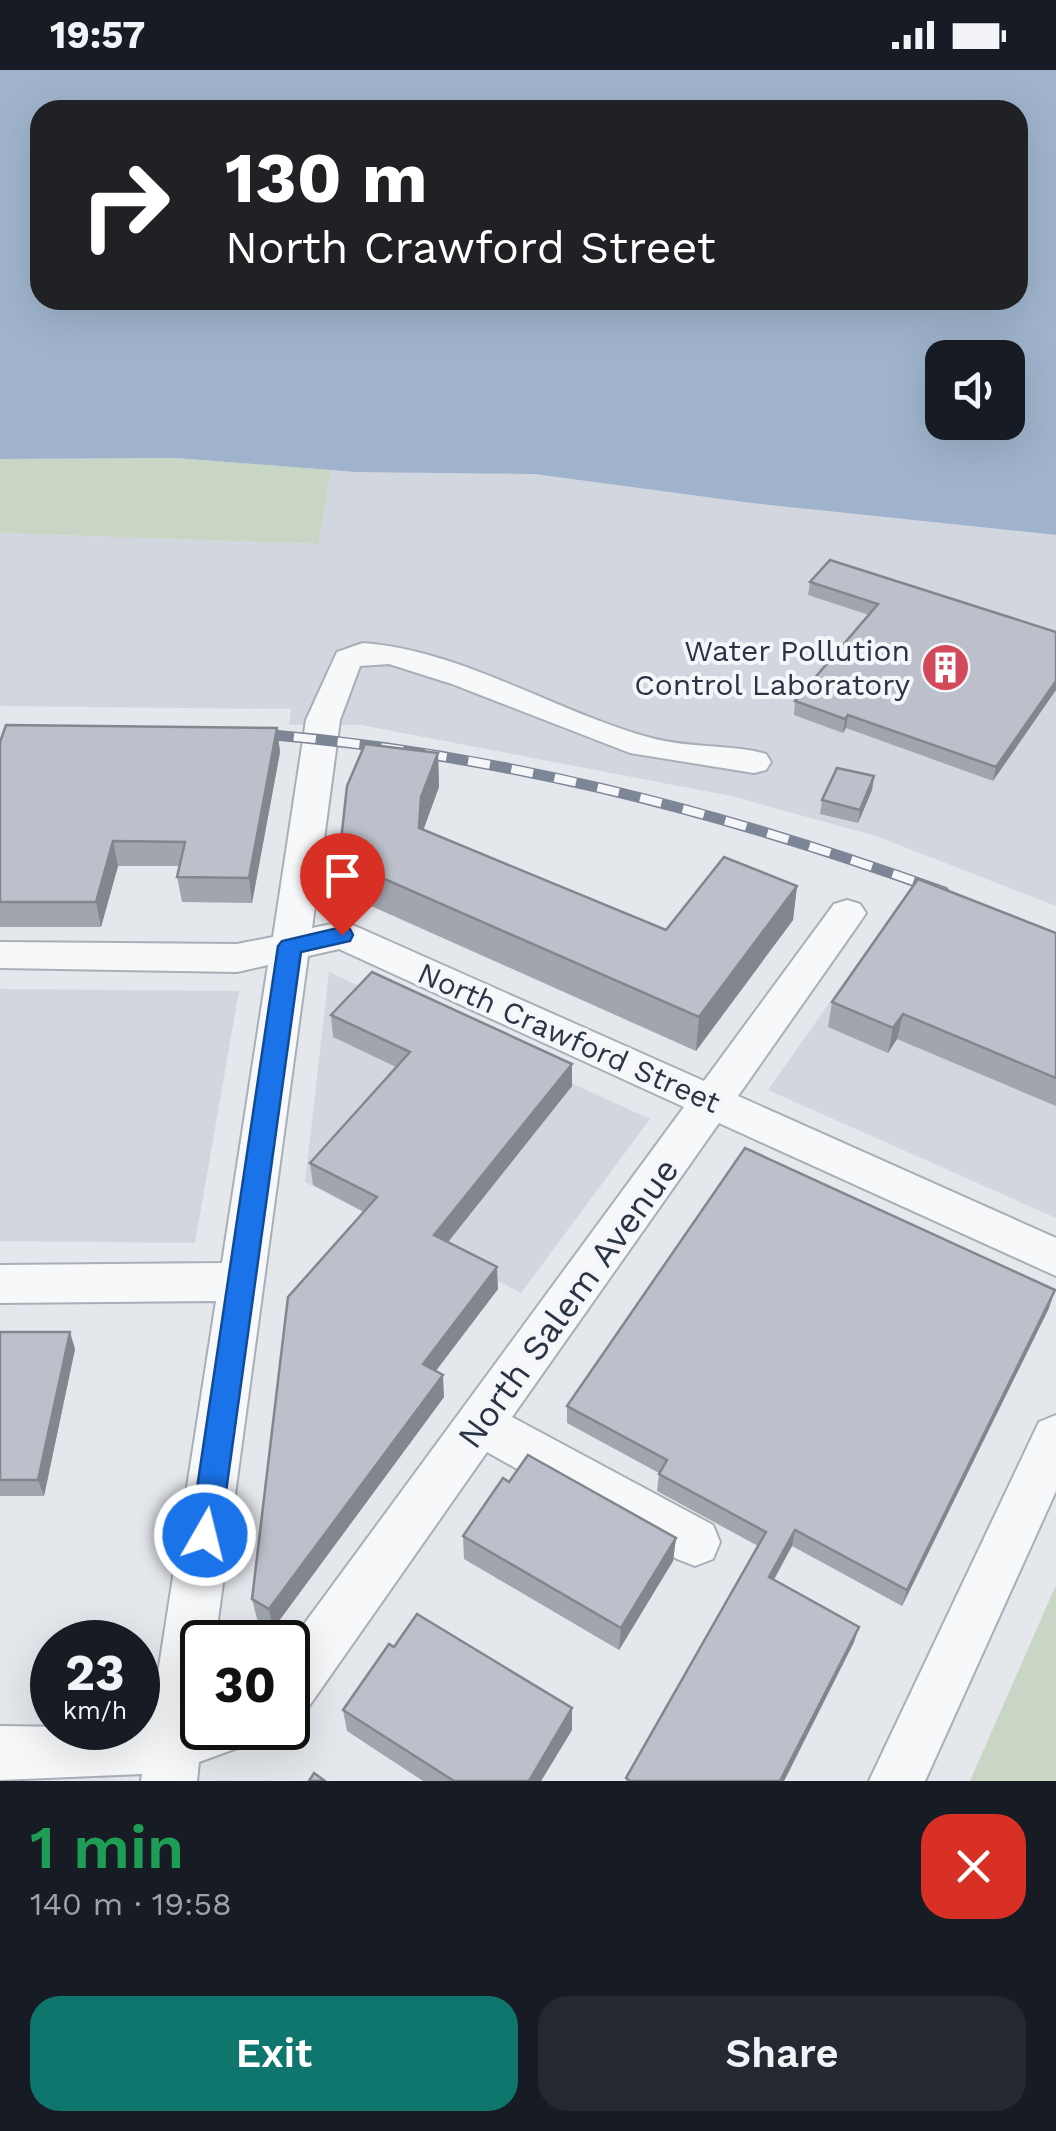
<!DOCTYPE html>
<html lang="en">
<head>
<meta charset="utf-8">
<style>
  body { margin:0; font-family:"Work Sans",sans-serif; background:#242831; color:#f1f3f6; height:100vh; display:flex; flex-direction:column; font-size:38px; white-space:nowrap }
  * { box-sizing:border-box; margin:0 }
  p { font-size:32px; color:#9ea1a6 }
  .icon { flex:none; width:55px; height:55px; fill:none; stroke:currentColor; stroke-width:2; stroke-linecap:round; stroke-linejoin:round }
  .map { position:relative; height:1711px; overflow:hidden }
  .details { display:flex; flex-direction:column; background:#171b24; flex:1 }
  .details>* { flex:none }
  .banner { position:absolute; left:30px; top:30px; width:998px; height:210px; border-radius:30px; box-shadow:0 10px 40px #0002; background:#202124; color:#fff; overflow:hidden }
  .buttons { position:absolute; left:925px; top:270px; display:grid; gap:20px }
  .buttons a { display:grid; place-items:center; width:100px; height:100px; border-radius:20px; background:#171b24; box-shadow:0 10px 40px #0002; font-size:50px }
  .speed { position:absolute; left:30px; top:1550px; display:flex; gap:20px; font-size:50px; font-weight:700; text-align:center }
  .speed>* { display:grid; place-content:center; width:130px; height:130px; border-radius:50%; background:#171b24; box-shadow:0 10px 40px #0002; line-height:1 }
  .speed small { font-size:25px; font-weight:400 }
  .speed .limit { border:5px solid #111; border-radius:15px; background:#fff; color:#111 }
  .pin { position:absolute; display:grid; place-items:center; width:85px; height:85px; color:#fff; margin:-102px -42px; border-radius:50% 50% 50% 0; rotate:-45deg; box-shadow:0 0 10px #0007 }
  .pin .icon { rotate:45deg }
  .me { position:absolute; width:110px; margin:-55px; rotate:8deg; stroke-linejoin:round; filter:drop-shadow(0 0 8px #0008) }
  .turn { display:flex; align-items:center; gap:35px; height:210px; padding:0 30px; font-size:45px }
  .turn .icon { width:130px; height:130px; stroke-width:2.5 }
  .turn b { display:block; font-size:70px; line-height:85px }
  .round { display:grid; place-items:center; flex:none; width:105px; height:105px; border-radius:30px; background:#242831 }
  .headline { display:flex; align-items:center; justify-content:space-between; height:170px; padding:0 30px }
  h1 { font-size:60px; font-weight:600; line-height:75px; color:#1e9e55 }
  .button { display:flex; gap:20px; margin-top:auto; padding:20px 30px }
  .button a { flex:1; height:115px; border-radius:30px; background:#0f766e; color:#fff; font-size:40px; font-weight:600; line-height:115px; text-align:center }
  .button a+a { background:#242831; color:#f1f3f6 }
  .status { display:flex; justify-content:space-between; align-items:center; height:70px; padding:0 50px; background:#171b24; direction:ltr }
  .status svg { height:28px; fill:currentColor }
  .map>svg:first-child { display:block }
</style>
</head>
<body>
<div class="status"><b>19:57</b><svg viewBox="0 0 49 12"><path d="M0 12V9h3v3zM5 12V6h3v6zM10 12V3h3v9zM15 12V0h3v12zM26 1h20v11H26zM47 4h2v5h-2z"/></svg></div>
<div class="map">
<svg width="1056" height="1711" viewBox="0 0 1056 1711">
  <rect width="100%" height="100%" fill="#e4e7ec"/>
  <!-- built -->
  <g fill="#d2d6de">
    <path d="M 331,400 L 534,404 L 751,433 L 1056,465 L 1056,836 L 876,766 L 731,726 L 361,655 L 289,655 L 291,639 L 0,636 L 0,463 L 319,474 Z"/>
    <path d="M 903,828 L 1056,887 L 1056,1148 L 768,1020 Z"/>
    <path d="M 329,902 L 650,1049 L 521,1223 L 305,1112 Z"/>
    <path d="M 0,919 L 239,921 L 195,1173 L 0,1171 Z"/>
  </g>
  <!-- green -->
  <g fill="#c9d6c5">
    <path d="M 176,388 L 331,400 L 319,474 L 0,463 L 0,389 Z"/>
    <path d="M 1056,1515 L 1056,1711 L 970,1711 Z"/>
  </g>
  <!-- water -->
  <path fill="#9fb4cc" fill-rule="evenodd" d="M 0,0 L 1056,0 L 1056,465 L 751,433 L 534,404 L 356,402 L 176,388 L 0,389 ZM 40,40 L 1018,40 L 1018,230 L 40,230 ZM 942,288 L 1008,288 L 1008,352 L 942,352 Z"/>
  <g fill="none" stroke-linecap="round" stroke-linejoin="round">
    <defs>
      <g id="minor">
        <path d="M 363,573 C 466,581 556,643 655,669 C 687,677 721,675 754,681 L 766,684 L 771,692 L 766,700 L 754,703 L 630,683 L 452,614 L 389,594 L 360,596 L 340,650 L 312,858 L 342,852 L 355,856 L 704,1011 L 834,834 L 847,830 L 860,834 L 866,843 L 860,852 L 738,1026 L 1056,1168 L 1056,1206 L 719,1053 L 512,1347 L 713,1455 L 720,1472 L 713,1489 L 695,1496 L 677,1489 L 487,1382 L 307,1639 L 288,1646 L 288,1576 L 684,1037 L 339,879 L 308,886 L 215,1572 L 202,1572 L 202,1658 L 248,1658 L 240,1677 L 199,1692 L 197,1711 L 141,1711 L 142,1704 L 0,1710 L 0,1656 L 138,1658 L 138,1650 L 151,1648 L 216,1231 L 0,1233 L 0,1195 L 222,1193 L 268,895 L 237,902 L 0,898 L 0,872 L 237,874 L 273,867 L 306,650 L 337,582 Z"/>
        <path d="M 1056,1345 L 1056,1421 L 925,1711 L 869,1711 L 1039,1352 Z"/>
      </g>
    </defs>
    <!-- minor casing -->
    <use href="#minor" stroke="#a9aeb7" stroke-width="4"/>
    <!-- minor -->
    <use href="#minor" fill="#f7f8fa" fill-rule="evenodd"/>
    <defs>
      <path id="rail" d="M 250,663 C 493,682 715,739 944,822"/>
    </defs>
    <!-- rail casing -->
    <use href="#rail" stroke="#7d8696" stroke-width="11"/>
    <!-- rail -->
    <use href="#rail" stroke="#f4f6f9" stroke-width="8" stroke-dasharray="22" stroke-linecap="butt"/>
  </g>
  <!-- wall -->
  <g fill="#a1a5ae">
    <path d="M 810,512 L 1056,562 L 993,711 L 846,658 L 843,663 L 794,645 L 795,631 L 869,545 L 808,525 Z"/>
    <path d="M 277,658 L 280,682 L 252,833 L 182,832 L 177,807 L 180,796 L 118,796 L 101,857 L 0,857 L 0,672 Z"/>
    <path d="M 438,683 L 439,717 L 423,759 L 666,860 L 797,816 L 793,850 L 696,981 L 342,823 L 339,789 Z"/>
    <path d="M 874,706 L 872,720 L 858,753 L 820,744 L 822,730 Z"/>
    <path d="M 1056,863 L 1056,1036 L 897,969 L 888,983 L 828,957 L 832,932 Z"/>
    <path d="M 331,945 L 572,994 L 572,1016 L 448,1172 L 498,1219 L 436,1301 L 444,1327 L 273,1559 L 257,1549 L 252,1529 L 364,1142 L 313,1115 L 310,1093 L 396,997 L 333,967 Z"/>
    <path d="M 1049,1238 L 902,1536 L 792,1476 L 774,1510 L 854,1572 L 784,1711 L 626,1711 L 758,1476 L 657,1421 L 659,1403 L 567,1353 L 567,1336 Z"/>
    <path d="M 0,1262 L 75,1279 L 44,1426 L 0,1426 Z"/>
    <path d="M 463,1466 L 676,1468 L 673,1491 L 619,1580 L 464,1489 Z"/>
    <path d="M 343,1640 L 572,1660 L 541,1711 L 423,1711 L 347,1661 Z"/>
  </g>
  <!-- shaded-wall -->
  <g fill="#83868d">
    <path d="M 1056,611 L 1056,620 L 993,711 L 996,697 Z"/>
    <path d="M 848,645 L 846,658 L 843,663 L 845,649 Z"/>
    <path d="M 277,658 L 280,682 L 252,833 L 249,808 Z"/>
    <path d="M 438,683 L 439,717 L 423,761 L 419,758 L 421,727 Z"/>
    <path d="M 874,706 L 872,720 L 858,753 L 860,740 Z"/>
    <path d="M 113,771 L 118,796 L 101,857 L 96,832 Z"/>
    <path d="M 797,816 L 793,850 L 696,981 L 699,947 Z"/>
    <path d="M 903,944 L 897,969 L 888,983 L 893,958 Z"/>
    <path d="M 572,994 L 572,1016 L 436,1187 L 434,1165 Z"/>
    <path d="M 497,1197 L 498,1219 L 424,1316 L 423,1294 Z"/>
    <path d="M 1055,1220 L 1049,1238 L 902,1536 L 907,1520 Z"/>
    <path d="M 70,1262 L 75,1279 L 44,1426 L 38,1410 Z"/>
    <path d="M 443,1305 L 444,1327 L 273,1559 L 269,1539 Z"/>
    <path d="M 795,1460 L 792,1476 L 766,1523 L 769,1507 Z"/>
    <path d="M 676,1468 L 673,1491 L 619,1580 L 621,1558 Z"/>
    <path d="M 859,1557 L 854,1572 L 784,1711 L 780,1711 Z"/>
    <path d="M 572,1638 L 572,1660 L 541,1711 L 529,1711 Z"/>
  </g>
  <!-- building -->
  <g fill="#bbc0ca" stroke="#83868d" stroke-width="2.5">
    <path d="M 830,490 L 1056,562 L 1056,611 L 996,697 L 848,645 L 845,649 L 795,631 L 878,534 L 810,512 Z"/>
    <path d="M 6,655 L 277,658 L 249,808 L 177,807 L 185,772 L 113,771 L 96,832 L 0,832 L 0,672 Z"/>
    <path d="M 365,674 L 438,683 L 421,727 L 419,758 L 666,860 L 724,787 L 797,816 L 699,947 L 339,789 L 347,716 Z"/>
    <path d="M 837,698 L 874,706 L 860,740 L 822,730 Z"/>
    <path d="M 918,809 L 1056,863 L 1056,1008 L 903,944 L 893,958 L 832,932 Z"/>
    <path d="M 372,902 L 572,994 L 434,1165 L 497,1197 L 423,1294 L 443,1305 L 269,1539 L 252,1529 L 288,1227 L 377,1127 L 310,1093 L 410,982 L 331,945 Z"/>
    <path d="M 745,1078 L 1055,1220 L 907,1520 L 795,1460 L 769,1507 L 859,1557 L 780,1711 L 630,1711 L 626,1708 L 766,1462 L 659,1404 L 667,1390 L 567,1336 Z"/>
    <path d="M 0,1262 L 70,1262 L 38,1410 L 0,1410 Z"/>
    <path d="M 528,1385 L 676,1468 L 621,1558 L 463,1466 L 503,1408 L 509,1412 Z"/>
    <path d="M 417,1544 L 572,1638 L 529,1711 L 454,1711 L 343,1640 L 389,1574 L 394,1577 Z"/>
    <path d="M 314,1703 L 325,1711 L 309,1711 Z"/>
  </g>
  <!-- route -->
  <path fill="#1a73e8" stroke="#114b97" stroke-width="2.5" d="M 342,857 L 350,859 L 353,865 L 350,871 L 301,882 L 220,1465 L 216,1475 L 205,1479 L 194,1475 L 190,1465 L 278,876 L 282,871 Z"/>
  <!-- icons -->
  <defs>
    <symbol id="building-disc" viewBox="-11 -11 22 22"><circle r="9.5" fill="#d1495b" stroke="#f4f6f9"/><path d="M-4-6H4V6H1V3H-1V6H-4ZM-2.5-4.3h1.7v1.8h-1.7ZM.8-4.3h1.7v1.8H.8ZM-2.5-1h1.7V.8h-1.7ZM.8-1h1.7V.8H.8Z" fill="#fff"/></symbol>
  </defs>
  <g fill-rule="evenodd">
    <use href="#building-disc" x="918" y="570" width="55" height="55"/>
  </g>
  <g text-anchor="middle" stroke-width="8" stroke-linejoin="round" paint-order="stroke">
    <!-- poi labels -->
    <g font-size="30" fill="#2b3445" stroke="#f4f6f9" text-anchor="end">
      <text x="910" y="591">Water Pollution<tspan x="910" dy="34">Control Laboratory</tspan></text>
    </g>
    <!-- street labels -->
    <g font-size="30" fill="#2b3445" stroke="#f4f6f9">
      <text transform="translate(569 968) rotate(24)" y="10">North Crawford Street</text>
    </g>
    <!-- near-street labels -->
    <g font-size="35" fill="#2b3445" stroke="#f4f6f9">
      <text transform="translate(568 1233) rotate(-54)" y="12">North Salem Avenue</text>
    </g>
  </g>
</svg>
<div class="buttons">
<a><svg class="icon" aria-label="sound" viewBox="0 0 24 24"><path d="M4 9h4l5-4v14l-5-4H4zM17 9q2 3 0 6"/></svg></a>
</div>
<div class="speed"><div>23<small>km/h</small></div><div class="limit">30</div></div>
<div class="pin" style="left:342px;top:865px;background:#d93025"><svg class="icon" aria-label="arrive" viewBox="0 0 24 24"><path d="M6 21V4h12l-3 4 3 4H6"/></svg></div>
<svg class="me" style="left:205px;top:1465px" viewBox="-20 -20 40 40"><circle r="17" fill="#1a73e8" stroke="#fff" stroke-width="3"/><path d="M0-11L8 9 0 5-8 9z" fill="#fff"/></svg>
<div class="banner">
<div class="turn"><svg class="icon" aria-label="right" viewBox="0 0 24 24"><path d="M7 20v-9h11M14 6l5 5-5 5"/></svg><div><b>130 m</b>North Crawford Street</div></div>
</div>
</div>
<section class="details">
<div class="headline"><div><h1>1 min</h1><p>140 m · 19:58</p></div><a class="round" style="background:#d93025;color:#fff"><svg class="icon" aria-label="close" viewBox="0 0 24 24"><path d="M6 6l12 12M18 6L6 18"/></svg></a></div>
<div class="button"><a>Exit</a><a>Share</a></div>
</section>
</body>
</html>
